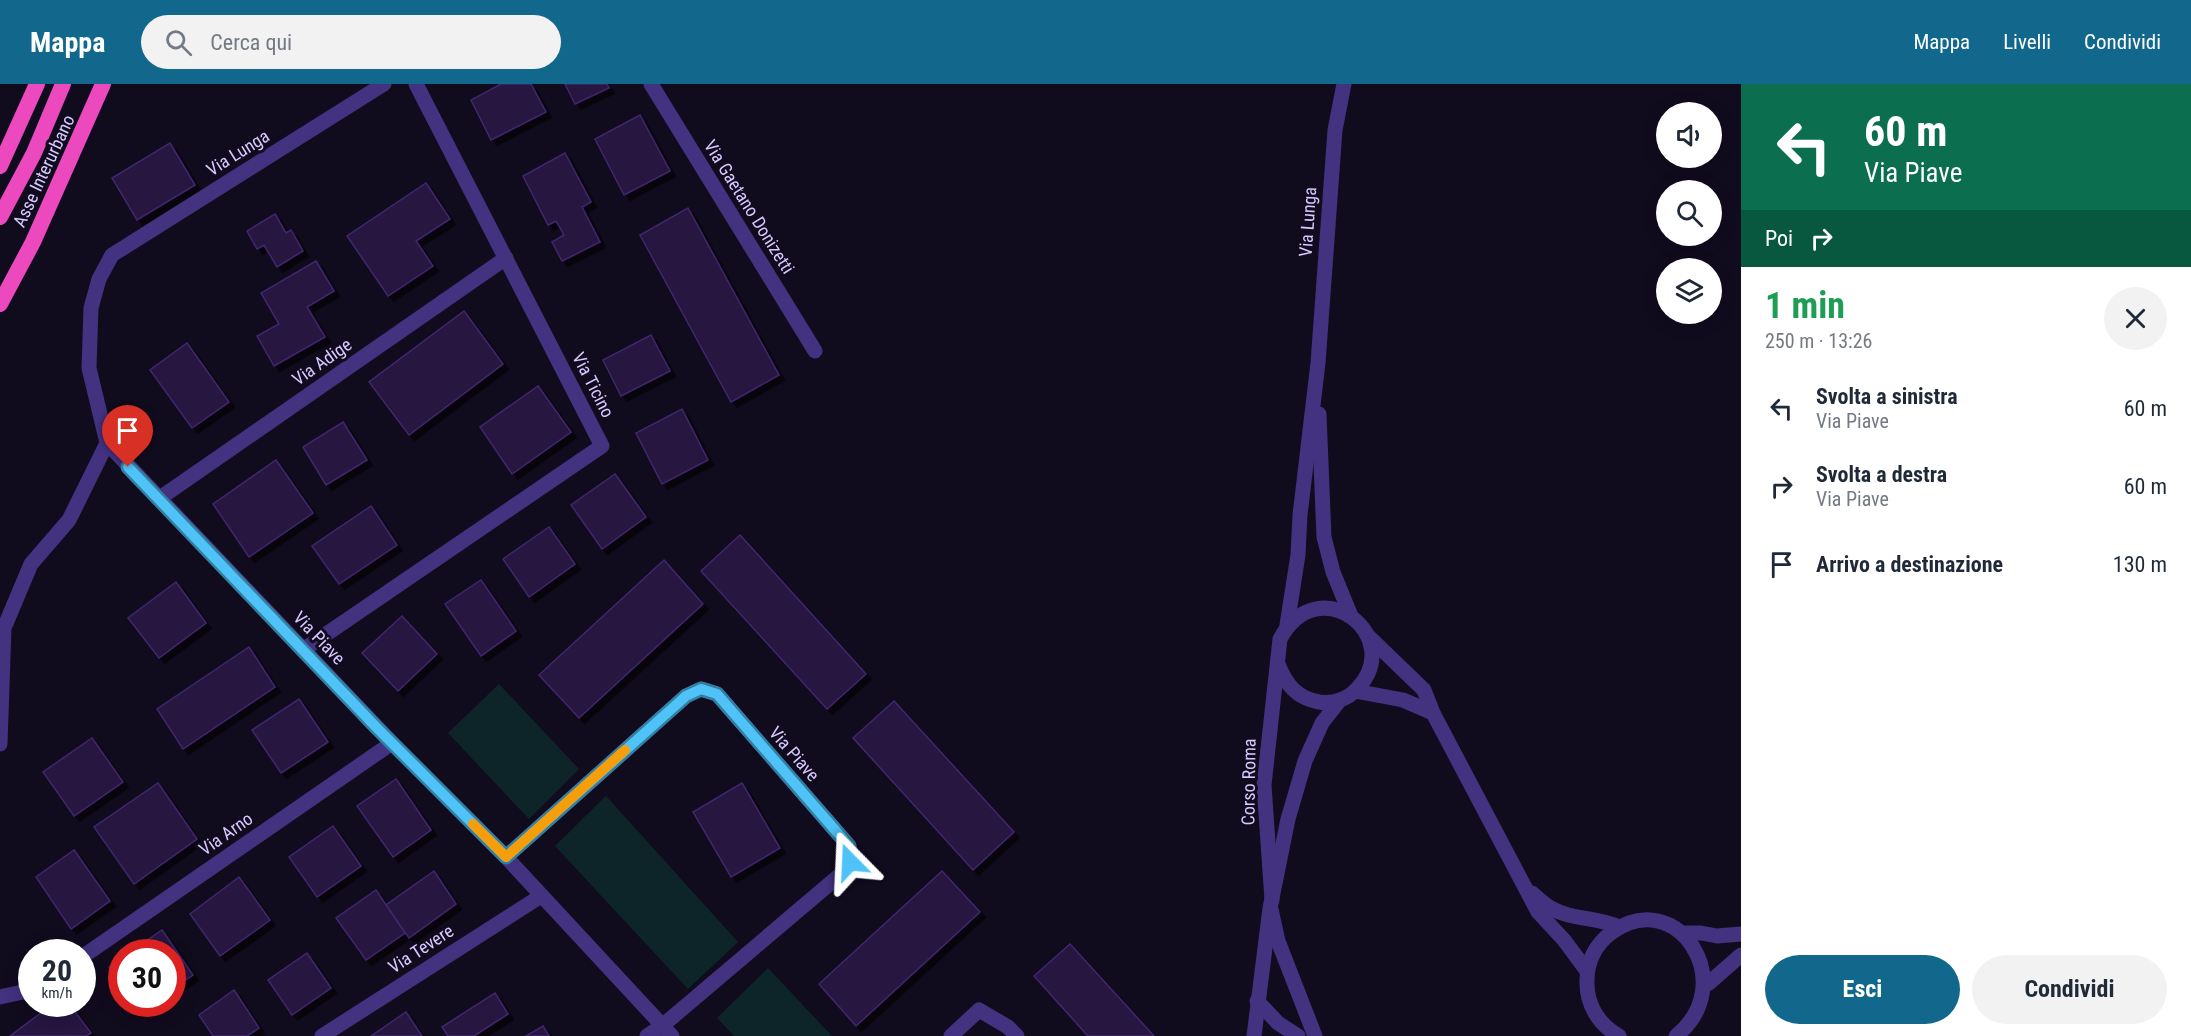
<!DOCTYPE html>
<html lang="it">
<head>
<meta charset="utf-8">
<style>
  body { margin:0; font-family:"Roboto Condensed",sans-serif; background:#f2f2f3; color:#1f2937; height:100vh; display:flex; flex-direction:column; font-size:22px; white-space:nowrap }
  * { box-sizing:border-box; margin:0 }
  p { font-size:20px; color:#747a83 }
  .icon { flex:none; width:33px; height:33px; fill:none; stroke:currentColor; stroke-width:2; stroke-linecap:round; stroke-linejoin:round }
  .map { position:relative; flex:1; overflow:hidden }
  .panel { display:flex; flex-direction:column; background:#fff; width:450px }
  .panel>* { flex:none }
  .banner { background:#0b6e4f; color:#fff; overflow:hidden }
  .controls { position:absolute; left:1656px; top:18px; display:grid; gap:12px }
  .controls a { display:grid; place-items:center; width:66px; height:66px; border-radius:50%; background:#fff; box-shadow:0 3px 15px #0003; font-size:30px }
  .speed { position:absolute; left:18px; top:855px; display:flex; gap:12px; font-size:30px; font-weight:700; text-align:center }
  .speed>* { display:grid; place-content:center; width:78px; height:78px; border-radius:50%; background:#fff; box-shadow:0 3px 15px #0003; line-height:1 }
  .speed small { font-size:15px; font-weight:400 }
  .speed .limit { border:9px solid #d22; background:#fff; color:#111 }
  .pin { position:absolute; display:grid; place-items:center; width:51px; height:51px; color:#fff; margin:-62px -26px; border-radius:50% 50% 50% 0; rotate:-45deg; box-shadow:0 0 6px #0007 }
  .pin .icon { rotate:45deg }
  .me { position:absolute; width:66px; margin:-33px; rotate:339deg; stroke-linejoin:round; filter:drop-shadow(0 0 4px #0008) }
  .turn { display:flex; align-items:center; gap:21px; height:126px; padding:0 24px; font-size:27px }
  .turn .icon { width:78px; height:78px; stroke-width:2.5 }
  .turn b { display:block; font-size:42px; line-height:51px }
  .then { display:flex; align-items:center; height:57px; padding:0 24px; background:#0003; gap:12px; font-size:22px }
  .round { display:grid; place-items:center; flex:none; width:63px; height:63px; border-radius:32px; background:#f2f2f3 }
  .headline { display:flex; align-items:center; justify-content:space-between; height:102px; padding:0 24px }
  h1 { font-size:36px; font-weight:700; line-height:45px; color:#1e9e55 }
  .action { display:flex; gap:12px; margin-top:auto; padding:12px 24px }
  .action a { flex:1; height:69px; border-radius:36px; background:#11688c; color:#fff; font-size:24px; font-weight:700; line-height:69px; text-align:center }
  .action a+a { background:#f2f2f3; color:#1f2937 }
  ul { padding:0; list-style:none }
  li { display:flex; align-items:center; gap:18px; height:78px; padding:0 24px }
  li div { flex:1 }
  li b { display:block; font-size:22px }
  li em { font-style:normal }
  header { display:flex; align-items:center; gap:36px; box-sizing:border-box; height:84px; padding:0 30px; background:#11688c; color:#fff }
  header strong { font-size:28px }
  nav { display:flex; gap:33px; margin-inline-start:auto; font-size:21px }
  .search { width:420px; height:54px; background:#f2f2f3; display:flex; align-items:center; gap:15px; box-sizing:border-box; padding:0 21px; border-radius:33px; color:#747a83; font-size:22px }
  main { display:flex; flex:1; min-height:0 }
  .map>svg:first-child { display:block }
</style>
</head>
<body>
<header>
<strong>Mappa</strong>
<div class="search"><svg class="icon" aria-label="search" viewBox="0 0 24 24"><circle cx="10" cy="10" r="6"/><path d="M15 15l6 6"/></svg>Cerca qui</div>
<nav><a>Mappa</a><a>Livelli</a><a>Condividi</a></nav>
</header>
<main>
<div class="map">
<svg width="1741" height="952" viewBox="0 0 1741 952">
  <defs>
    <filter id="shadow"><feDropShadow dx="5.5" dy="5.5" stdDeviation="0" flood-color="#0009"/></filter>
  </defs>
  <rect width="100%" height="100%" fill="#110b1e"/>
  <!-- green -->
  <g fill="#0d2529">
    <path d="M 499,600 L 579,685 L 529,735 L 448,649 Z"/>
    <path d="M 606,712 L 738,858 L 688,905 L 555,762 Z"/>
    <path d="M 768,884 L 832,952 L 734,952 L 717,934 Z"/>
  </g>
  <!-- building -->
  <g fill="#251640" stroke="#40266e" stroke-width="1.5" filter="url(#shadow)">
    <path d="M 501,0 L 531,0 L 546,28 L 491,56 L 471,16 Z"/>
    <path d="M 565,0 L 607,0 L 609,4 L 575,20 Z"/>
    <path d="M 640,31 L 670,87 L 624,111 L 595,55 Z"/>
    <path d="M 170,59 L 195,101 L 137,136 L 112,94 Z"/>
    <path d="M 565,69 L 591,118 L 582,123 L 600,158 L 562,177 L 552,158 L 564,151 L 556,137 L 548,141 L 523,92 Z"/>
    <path d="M 426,99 L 450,135 L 416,157 L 433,182 L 388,212 L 347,152 Z"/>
    <path d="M 688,124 L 779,291 L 731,318 L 640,151 Z"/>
    <path d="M 275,130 L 286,149 L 291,146 L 303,167 L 277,183 L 264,161 L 257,165 L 247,147 Z"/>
    <path d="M 316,177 L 334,207 L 307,223 L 325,253 L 274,282 L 257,252 L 279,240 L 261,209 Z"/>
    <path d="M 464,227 L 503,280 L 409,351 L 369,298 Z"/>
    <path d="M 651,251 L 670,287 L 621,312 L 603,276 Z"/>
    <path d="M 187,259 L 229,318 L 192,344 L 150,286 Z"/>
    <path d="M 538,302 L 571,348 L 512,390 L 480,343 Z"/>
    <path d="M 682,325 L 708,376 L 662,400 L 636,349 Z"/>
    <path d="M 343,338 L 367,376 L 326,401 L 303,363 Z"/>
    <path d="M 276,376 L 313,429 L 249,473 L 213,420 Z"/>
    <path d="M 615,390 L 646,433 L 602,465 L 571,421 Z"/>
    <path d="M 371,422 L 397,461 L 339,500 L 312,462 Z"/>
    <path d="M 549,443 L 575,480 L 529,513 L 503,475 Z"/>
    <path d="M 740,451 L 866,590 L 827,625 L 701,487 Z"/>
    <path d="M 664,476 L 703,520 L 579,634 L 539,591 Z"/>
    <path d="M 481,496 L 516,547 L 481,572 L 445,520 Z"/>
    <path d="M 176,498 L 206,539 L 159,574 L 128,534 Z"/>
    <path d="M 402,532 L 437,570 L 398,607 L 362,569 Z"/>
    <path d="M 249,563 L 275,603 L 183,665 L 157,625 Z"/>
    <path d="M 299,615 L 328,658 L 281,689 L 252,646 Z"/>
    <path d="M 894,617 L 1014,748 L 973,786 L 853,654 Z"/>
    <path d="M 92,654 L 123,698 L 74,732 L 43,688 Z"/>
    <path d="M 396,695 L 431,746 L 393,773 L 357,722 Z"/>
    <path d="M 158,699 L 197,755 L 134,800 L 94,743 Z"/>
    <path d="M 742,699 L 780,764 L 731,793 L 693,728 Z"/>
    <path d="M 333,742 L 361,782 L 317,813 L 289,773 Z"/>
    <path d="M 74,766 L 110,817 L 71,845 L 36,793 Z"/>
    <path d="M 434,787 L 456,820 L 409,854 L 386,821 Z"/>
    <path d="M 942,787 L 980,828 L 856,942 L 819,900 Z"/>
    <path d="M 239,793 L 270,836 L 220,872 L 190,830 Z"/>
    <path d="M 376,806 L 405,849 L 366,876 L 336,834 Z"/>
    <path d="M 162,846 L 193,891 L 172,905 L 172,868 L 130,868 Z"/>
    <path d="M 1070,860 L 1154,952 L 1088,952 L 1034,892 Z"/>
    <path d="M 307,869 L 331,904 L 292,931 L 268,896 Z"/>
    <path d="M 122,874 L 122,901 L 109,883 Z"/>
    <path d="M 234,906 L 259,944 L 247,952 L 213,952 L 199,931 Z"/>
    <path d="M 495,909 L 508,930 L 474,952 L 448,952 L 442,943 Z"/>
    <path d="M 53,920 L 69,920 L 91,949 L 86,952 L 10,952 Z"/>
    <path d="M 406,928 L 422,952 L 371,952 Z"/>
    <path d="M 543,942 L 549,952 L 526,952 Z"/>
  </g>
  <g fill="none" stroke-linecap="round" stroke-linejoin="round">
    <!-- service -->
    <g stroke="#423280" stroke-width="15">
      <path d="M 1367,551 L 1424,606 L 1433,629 L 1538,828 L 1564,856 L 1587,887"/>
      <path d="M 1355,607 L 1403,616 L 1433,629"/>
      <path d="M 1532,809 C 1538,814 1544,820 1551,824 C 1571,836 1598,833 1619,843"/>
      <path d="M 1271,825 L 1278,857 L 1315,952"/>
      <path d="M 1686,849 L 1701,849 L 1717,852 L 1741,850"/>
      <path d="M 1709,899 L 1741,871"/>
      <path d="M 1257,917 L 1278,939 L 1298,952"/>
      <path d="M 1619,952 C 1598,940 1586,920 1587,896 C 1587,877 1596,860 1611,849 C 1677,800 1741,900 1676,952"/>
    </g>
    <!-- minor -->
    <g stroke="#423280" stroke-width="15">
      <path d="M 651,0 L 815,267"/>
      <path d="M 107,359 L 392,659 L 506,773 L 672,952"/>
      <path d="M 160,414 L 506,174"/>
      <path d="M 303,566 L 602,362 L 416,0"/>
      <path d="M 0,660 L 4,544 L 31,480 L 69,436 L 107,359 L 89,284 L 91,224 L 99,195 L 112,171 L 384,0"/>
      <path d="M 506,773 L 686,612 L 701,605 L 717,610 L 849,762 L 850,778 L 840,791 L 662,942 L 647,952"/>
      <path d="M 82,873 L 392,659"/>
      <path d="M 0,913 L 32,906"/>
      <path d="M 322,952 L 541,812"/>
      <path d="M 951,952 L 979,926 L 1008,943 L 1017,952"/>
    </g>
    <!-- tertiary -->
    <g stroke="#423280" stroke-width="15">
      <path d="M 1319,330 L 1324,453 L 1333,488 L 1351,532"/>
      <path d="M 1287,541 L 1298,471 L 1300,431 L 1318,279 L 1335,46 L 1344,0"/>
      <path d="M 1272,816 L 1264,701 L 1280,555 C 1319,483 1407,553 1357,605 C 1348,615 1333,620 1319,618 C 1297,614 1286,601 1278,580"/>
      <path d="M 1254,952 L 1270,824 L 1288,735 L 1305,677 L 1322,639 L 1340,616"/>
    </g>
    <!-- trunk -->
    <g stroke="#ec49bf" stroke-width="16">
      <path d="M 0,82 L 37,0"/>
      <path d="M 0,133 L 34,69 L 63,0"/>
      <path d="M 0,220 L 33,158 L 103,0"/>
    </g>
  </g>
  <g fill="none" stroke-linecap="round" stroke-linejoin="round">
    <defs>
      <path id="route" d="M 128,383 L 377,644 L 506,773 L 686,612 L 701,605 L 717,610 L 849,762 L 850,778"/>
    </defs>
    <!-- route casing -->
    <use href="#route" stroke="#337fa1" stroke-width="15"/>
    <!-- route -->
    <use href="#route" stroke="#4fc3f7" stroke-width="10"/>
    <!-- slow -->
    <path stroke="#f59e0b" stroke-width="10" d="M 473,740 L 506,773 L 625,666"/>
  </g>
  <g text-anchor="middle" stroke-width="6" stroke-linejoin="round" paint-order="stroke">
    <!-- street labels -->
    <g font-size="18" fill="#d7c8ff" stroke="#110b1e">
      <text transform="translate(238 69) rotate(-32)" y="6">Via Lunga</text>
      <text transform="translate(44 87) rotate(-65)" y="6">Asse Interurbano</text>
      <text transform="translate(749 123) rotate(58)" y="6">Via Gaetano Donizetti</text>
      <text transform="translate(1308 138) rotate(-86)" y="6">Via Lunga</text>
      <text transform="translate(322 278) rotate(-35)" y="6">Via Adige</text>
      <text transform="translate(593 301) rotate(63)" y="6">Via Ticino</text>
      <text transform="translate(319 554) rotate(46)" y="6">Via Piave</text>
      <text transform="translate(794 670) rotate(49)" y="6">Via Piave</text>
      <text transform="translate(1249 698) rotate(-89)" y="6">Corso Roma</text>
      <text transform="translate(226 750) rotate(-35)" y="6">Via Arno</text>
      <text transform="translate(421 865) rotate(-33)" y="6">Via Tevere</text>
    </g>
  </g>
</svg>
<div class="controls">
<a><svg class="icon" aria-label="sound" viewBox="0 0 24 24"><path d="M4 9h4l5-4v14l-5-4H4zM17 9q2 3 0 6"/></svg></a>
<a><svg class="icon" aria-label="search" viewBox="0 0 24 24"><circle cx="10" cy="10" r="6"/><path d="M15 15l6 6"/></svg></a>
<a><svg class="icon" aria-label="layers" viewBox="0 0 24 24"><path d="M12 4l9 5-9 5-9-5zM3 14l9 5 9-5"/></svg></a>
</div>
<div class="speed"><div>20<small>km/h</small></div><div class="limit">30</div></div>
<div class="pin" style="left:128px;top:383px;background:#d93025"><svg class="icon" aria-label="arrive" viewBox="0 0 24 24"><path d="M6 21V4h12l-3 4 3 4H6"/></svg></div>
<svg class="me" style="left:850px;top:778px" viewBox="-20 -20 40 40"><path d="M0-17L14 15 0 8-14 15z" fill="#4fc3f7" stroke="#fff" stroke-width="4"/></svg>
</div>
<section class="panel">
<div class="banner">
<div class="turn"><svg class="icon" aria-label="left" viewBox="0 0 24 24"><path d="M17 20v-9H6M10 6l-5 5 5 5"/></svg><div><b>60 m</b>Via Piave</div></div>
<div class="then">Poi<svg class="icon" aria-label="right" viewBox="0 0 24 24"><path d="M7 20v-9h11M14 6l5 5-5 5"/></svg></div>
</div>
<div class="headline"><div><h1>1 min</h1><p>250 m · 13:26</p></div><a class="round"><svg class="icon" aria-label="close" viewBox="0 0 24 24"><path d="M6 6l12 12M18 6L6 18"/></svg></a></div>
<ul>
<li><svg class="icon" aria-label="left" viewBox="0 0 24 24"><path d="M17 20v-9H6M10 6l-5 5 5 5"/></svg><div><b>Svolta a sinistra</b><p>Via Piave</p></div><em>60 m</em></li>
<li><svg class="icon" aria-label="right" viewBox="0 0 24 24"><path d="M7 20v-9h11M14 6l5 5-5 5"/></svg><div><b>Svolta a destra</b><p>Via Piave</p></div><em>60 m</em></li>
<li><svg class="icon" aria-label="arrive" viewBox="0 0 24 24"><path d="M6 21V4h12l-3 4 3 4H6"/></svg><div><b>Arrivo a destinazione</b></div><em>130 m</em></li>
</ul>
<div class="action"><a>Esci</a><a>Condividi</a></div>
</section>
</main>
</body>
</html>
